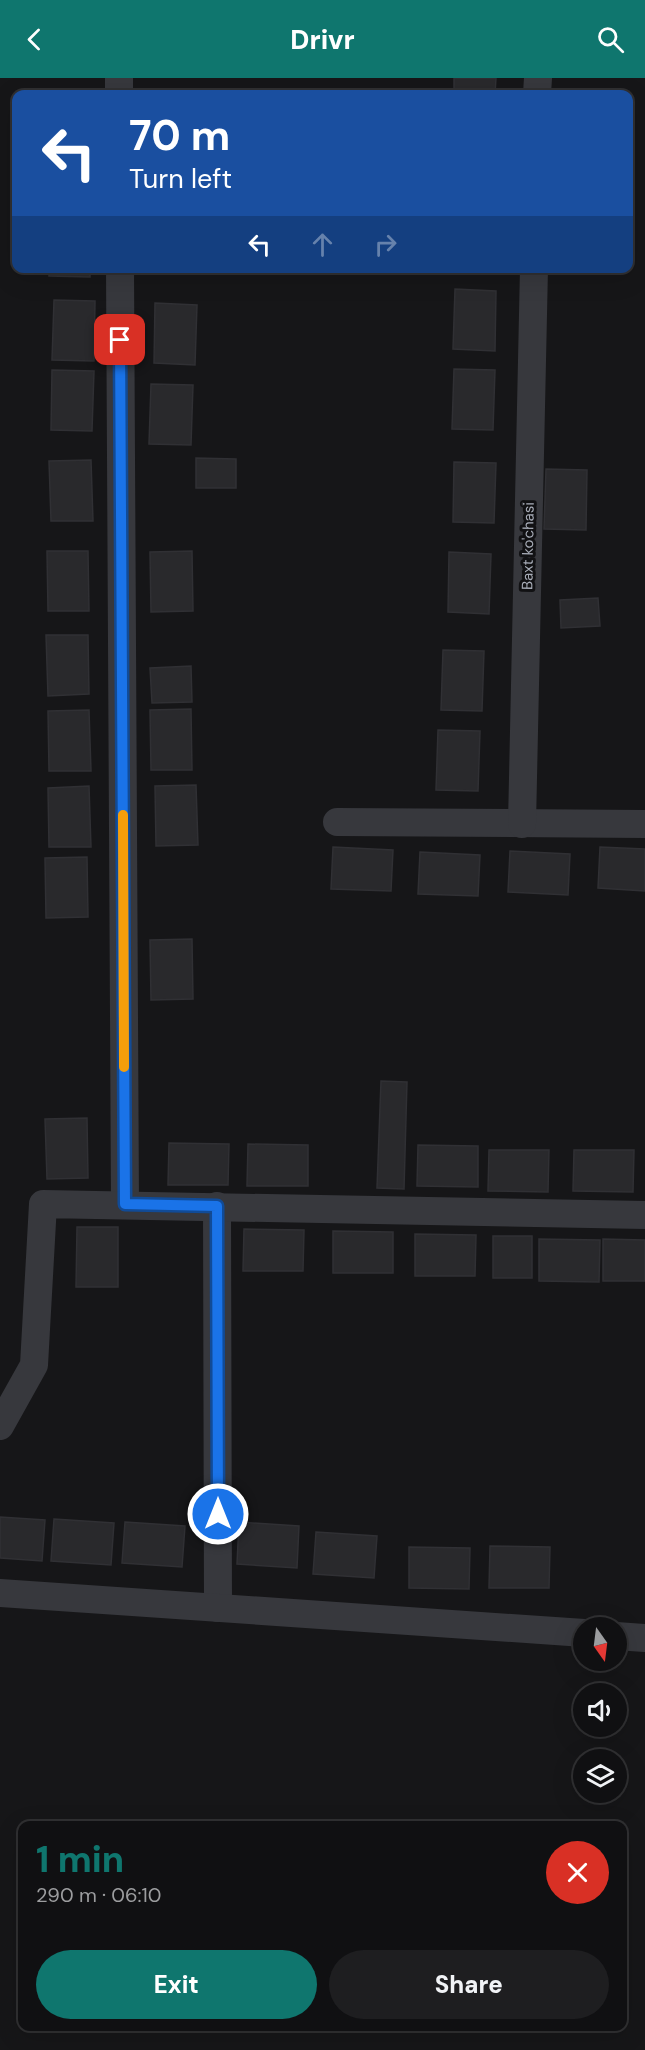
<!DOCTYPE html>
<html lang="en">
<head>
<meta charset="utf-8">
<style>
  body { margin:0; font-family:"DM Sans",sans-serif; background:#1e1e20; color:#f1f3f6; height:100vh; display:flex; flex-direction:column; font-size:22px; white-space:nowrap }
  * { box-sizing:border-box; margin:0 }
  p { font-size:20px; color:#9c9d9f }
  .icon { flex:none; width:33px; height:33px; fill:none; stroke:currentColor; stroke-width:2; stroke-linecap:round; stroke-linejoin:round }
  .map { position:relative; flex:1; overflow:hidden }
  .side { position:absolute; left:18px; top:1743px; width:609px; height:210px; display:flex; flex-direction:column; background:#101012; border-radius:12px; box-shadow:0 6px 24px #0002,0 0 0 2px #303032 }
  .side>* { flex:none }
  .hud { position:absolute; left:12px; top:12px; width:621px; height:183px; border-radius:12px; box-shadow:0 6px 24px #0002,0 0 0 2px #303032; background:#1a4fa0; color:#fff; overflow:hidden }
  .needle { width:39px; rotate:166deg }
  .buttons { position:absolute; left:573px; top:1539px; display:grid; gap:12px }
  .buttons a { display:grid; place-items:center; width:54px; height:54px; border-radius:50%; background:#101012; box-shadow:0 6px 24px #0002,0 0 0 2px #303032; font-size:30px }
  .pin { position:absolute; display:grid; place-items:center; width:51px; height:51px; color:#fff; margin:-26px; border-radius:12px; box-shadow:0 3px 9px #0006 }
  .me { position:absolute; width:66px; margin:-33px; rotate:0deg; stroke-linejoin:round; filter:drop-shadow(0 0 4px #0008) }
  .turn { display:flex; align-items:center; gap:21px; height:126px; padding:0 18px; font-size:27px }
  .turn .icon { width:78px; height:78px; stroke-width:2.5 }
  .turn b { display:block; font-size:42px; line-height:51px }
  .lanes { display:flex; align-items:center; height:57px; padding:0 18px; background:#0003; justify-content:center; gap:30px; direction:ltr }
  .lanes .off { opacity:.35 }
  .round { display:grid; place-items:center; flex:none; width:63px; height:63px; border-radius:32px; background:#1e1e20 }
  .summary { display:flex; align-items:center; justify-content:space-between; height:102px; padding:0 18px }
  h1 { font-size:36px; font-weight:800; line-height:45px; color:#0f766e }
  .button { display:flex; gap:12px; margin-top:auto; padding:12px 18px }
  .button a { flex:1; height:69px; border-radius:36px; background:#0f766e; color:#fff; font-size:24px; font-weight:800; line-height:69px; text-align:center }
  .button a+a { background:#1e1e20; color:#f1f3f6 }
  header { display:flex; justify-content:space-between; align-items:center; height:78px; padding:0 18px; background:#0f766e; color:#fff; font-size:27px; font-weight:800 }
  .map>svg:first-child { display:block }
</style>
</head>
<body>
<header><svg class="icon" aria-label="back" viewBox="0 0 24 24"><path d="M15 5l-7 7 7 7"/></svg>Drivr<svg class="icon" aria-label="search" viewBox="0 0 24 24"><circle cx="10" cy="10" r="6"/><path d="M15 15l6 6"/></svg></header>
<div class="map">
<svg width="645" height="1972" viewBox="0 0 645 1972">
  <rect width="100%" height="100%" fill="#161618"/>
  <!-- building -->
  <g fill="#29292c" stroke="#303034" stroke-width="1.5">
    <path d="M 454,0 L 496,0 L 495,16 L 454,16 Z"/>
    <path d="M 49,190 L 90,190 L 90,199 L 49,198 Z"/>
    <path d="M 552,190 L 593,190 L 593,193 Z"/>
    <path d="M 455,211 L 496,213 L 495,273 L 453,271 Z"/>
    <path d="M 54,222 L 95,223 L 94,283 L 52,282 Z"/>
    <path d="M 155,225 L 197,227 L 195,287 L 154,285 Z"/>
    <path d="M 454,291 L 495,292 L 493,352 L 452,351 Z"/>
    <path d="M 52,292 L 94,293 L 92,353 L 51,352 Z"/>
    <path d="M 151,306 L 193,307 L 191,367 L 149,366 Z"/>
    <path d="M 196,380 L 236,381 L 236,410 L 196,410 Z"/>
    <path d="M 91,382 L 93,443 L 51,443 L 49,383 Z"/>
    <path d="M 454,384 L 496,385 L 494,445 L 453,444 Z"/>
    <path d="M 546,391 L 587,392 L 586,452 L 544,451 Z"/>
    <path d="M 47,473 L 88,473 L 89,533 L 48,533 Z"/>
    <path d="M 192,473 L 193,533 L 151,534 L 150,474 Z"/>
    <path d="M 449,474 L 491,476 L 489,536 L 448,534 Z"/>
    <path d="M 598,520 L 600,548 L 561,550 L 560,522 Z"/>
    <path d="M 46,557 L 88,557 L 89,616 L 48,618 Z"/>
    <path d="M 443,572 L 484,573 L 482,633 L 441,632 Z"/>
    <path d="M 191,588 L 192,624 L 152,625 L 150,590 Z"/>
    <path d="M 191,631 L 192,692 L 151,692 L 150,632 Z"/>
    <path d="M 89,632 L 91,693 L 49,693 L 48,633 Z"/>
    <path d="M 438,652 L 480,653 L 478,713 L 436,712 Z"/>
    <path d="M 196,707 L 198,767 L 156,768 L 155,708 Z"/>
    <path d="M 89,708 L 91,769 L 49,769 L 48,710 Z"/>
    <path d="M 333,769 L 393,772 L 391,813 L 331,811 Z"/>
    <path d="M 600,769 L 645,771 L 645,813 L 598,810 Z"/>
    <path d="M 510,773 L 570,776 L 568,817 L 508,814 Z"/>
    <path d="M 420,774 L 480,777 L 478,818 L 418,816 Z"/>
    <path d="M 87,779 L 88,839 L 46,840 L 45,780 Z"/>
    <path d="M 192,861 L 193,921 L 151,922 L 150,862 Z"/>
    <path d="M 381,1003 L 407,1004 L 404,1111 L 377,1110 Z"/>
    <path d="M 87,1040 L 88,1100 L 47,1101 L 45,1041 Z"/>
    <path d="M 169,1065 L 229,1066 L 228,1107 L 168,1107 Z"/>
    <path d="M 248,1066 L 308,1067 L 308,1108 L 247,1108 Z"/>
    <path d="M 418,1067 L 478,1068 L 478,1109 L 417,1108 Z"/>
    <path d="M 489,1072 L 549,1072 L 548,1114 L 488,1113 Z"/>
    <path d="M 574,1072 L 634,1072 L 633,1114 L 573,1113 Z"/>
    <path d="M 77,1149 L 118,1149 L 118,1209 L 76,1209 Z"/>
    <path d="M 244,1151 L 304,1152 L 303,1193 L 243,1193 Z"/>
    <path d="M 333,1153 L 393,1154 L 393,1195 L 333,1195 Z"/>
    <path d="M 415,1156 L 476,1157 L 475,1198 L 415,1198 Z"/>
    <rect x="493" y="1158" width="39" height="42"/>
    <path d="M 539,1161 L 600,1162 L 599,1204 L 539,1203 Z"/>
    <path d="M 603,1161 L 645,1162 L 645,1203 L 603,1203 Z"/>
    <path d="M 0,1439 L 45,1442 L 42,1483 L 0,1480 Z"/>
    <path d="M 54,1441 L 114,1445 L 111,1487 L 51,1483 Z"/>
    <path d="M 125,1444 L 185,1448 L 182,1489 L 122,1485 Z"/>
    <path d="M 239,1444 L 299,1448 L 297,1490 L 237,1486 Z"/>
    <path d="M 316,1454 L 377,1458 L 374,1500 L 313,1496 Z"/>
    <path d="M 490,1468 L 550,1469 L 549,1510 L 489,1510 Z"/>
    <path d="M 409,1469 L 470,1470 L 469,1511 L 409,1510 Z"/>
  </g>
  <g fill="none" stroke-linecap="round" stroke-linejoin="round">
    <!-- street -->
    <g stroke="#37383d" stroke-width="28">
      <path d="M 119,0 L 119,16"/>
      <path d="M 537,16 L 538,0"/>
      <path d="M 120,190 L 125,1126"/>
      <path d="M 337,744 L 645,746"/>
      <path d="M 522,746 L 534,190"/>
      <path d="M 217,1128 L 218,1530"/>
      <path d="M 0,1348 L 34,1287 L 43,1126 L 645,1137"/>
      <path d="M 0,1515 L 584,1555"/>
      <path d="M 616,1558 L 645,1560"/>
    </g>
  </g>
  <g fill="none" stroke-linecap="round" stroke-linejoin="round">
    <defs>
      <path id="route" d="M 120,262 L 125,1126 L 217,1128 L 218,1436"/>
    </defs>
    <!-- route casing -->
    <use href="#route" stroke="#114b97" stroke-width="15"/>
    <!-- route -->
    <use href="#route" stroke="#1a73e8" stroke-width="10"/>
    <!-- slow -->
    <path stroke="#f59e0b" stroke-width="10" d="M 123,737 L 124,989"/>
  </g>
  <g text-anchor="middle" stroke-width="6" stroke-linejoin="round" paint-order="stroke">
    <!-- street labels -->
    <g font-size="15" fill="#a8adb8" stroke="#111113">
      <text transform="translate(528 468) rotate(-89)" y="5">Baxt ko'chasi</text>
    </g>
  </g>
</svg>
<div class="buttons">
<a><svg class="needle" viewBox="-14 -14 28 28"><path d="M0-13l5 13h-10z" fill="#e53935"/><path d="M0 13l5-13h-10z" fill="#9c9d9f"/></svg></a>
<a><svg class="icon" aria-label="sound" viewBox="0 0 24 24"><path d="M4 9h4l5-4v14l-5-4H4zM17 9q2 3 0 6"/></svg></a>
<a><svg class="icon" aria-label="layers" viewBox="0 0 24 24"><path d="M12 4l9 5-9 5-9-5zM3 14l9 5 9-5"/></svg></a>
</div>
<div class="pin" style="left:120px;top:262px;background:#d93025"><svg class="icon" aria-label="arrive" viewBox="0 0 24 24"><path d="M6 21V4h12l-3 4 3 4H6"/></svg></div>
<svg class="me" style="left:218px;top:1436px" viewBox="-20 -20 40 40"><circle r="17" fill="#1a73e8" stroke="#fff" stroke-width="3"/><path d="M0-11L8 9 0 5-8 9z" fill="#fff"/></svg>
<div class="hud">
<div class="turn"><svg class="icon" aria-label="left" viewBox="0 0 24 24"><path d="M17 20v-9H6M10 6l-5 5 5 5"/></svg><div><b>70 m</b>Turn left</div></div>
<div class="lanes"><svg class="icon" aria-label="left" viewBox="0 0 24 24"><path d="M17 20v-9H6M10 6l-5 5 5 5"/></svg><svg class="icon off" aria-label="ahead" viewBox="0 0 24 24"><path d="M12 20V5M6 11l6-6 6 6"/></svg><svg class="icon off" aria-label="right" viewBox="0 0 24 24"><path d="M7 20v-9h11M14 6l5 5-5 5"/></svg></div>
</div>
<section class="side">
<div class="summary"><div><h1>1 min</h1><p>290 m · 06:10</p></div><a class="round" style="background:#d93025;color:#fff"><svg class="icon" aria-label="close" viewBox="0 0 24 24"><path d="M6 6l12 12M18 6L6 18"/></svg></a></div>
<div class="button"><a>Exit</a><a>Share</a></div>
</section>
</div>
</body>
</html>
